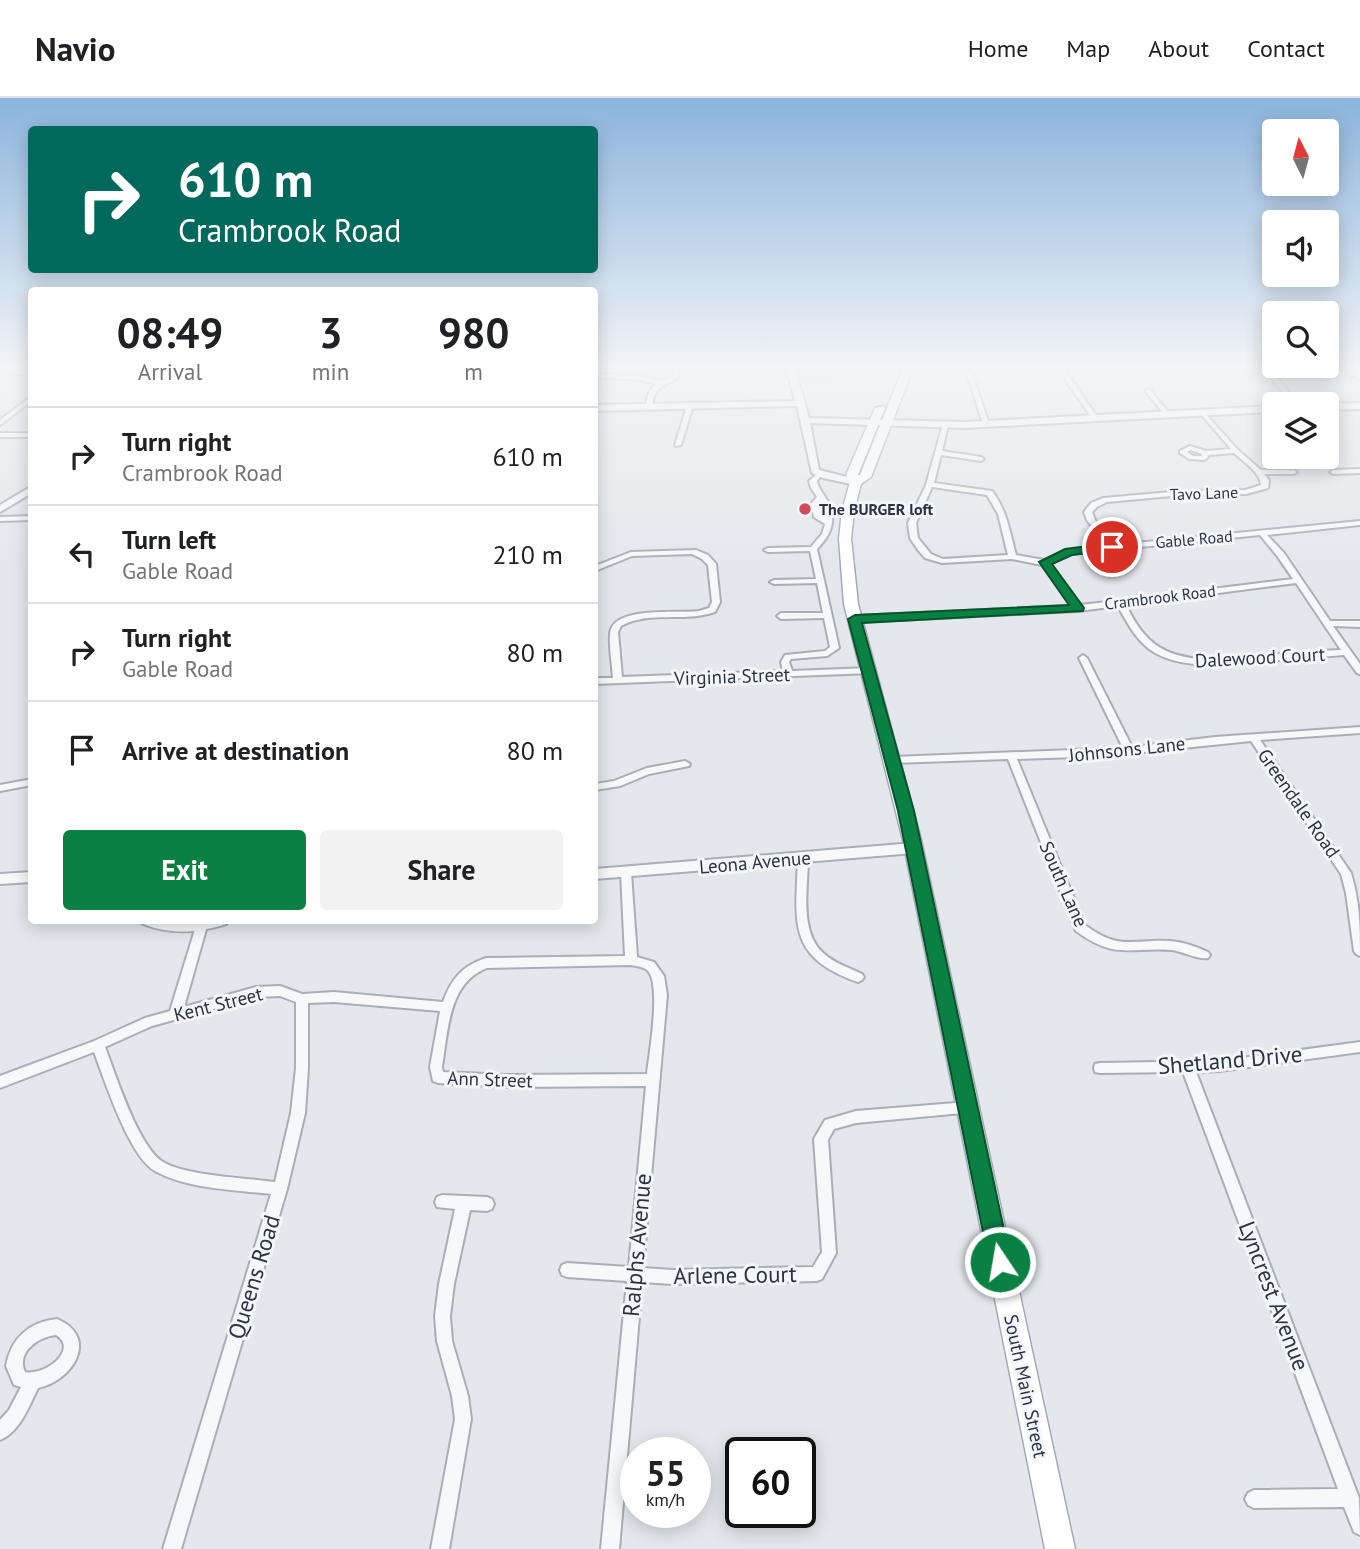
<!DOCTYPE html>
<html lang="en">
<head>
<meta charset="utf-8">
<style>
  body { margin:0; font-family:"PT Sans",sans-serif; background:#f2f2f2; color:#202124; height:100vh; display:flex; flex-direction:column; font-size:26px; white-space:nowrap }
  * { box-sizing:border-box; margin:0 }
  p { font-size:23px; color:#757577 }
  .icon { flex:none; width:38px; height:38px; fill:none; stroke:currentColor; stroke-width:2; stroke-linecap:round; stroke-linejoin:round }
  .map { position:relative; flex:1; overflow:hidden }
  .panel { position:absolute; left:28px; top:189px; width:570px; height:637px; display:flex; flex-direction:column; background:#fff; border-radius:7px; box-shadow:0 4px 18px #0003 }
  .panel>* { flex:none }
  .top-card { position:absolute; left:28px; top:28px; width:570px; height:147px; border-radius:7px; box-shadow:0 4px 18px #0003; background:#00695c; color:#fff; overflow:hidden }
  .needle { width:46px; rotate:354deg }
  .buttons { position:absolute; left:1262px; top:21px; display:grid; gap:14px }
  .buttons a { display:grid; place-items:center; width:77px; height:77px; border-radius:7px; background:#fff; box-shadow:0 4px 18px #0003; font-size:35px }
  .speed { position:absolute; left:620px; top:1339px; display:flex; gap:14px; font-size:35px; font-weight:700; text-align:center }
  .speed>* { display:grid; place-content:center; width:91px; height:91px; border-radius:50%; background:#fff; box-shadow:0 4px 18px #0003; line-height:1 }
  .speed small { font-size:18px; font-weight:400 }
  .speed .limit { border:4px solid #111; border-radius:10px; background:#fff; color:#111 }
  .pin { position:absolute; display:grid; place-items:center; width:60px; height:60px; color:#fff; margin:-30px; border:4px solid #fff; border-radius:50%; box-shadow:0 2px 7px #0007 }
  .me { position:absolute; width:77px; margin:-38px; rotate:348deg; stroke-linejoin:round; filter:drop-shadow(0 0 5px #0008) }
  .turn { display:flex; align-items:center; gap:24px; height:147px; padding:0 35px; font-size:32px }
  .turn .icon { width:91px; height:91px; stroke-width:2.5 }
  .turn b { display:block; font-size:49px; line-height:60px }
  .eta { display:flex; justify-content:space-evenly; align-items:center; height:119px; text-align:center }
  .eta b { font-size:42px; font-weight:600; line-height:49px }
  .primary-button { display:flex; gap:14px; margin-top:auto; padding:14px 35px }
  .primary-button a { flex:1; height:80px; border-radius:7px; background:#0b8043; color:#fff; font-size:28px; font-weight:600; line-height:80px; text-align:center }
  .primary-button a+a { background:#f2f2f2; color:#202124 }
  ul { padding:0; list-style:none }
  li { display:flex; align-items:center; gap:21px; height:98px; padding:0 35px; border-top:2px solid #e0e0e0 }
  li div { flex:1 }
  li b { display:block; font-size:26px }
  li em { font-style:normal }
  header { display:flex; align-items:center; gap:42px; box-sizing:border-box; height:98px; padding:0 35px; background:#fff; border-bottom:2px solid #e0e0e0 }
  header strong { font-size:33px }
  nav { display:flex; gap:38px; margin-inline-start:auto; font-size:24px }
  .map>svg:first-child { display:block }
</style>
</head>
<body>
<header>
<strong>Navio</strong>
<nav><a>Home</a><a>Map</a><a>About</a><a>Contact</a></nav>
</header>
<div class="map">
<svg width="1360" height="1451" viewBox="0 0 1360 1451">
  <rect width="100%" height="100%" fill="#e4e7ec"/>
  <!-- built -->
  <path fill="#d2d6de" d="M 796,268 L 887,268 L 879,283 L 799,284 Z"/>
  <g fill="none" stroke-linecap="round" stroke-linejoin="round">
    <defs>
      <g id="minor">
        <path d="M 677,268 L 683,268 C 677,293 655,278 652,309 L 649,311 L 646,309 C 647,299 648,292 657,286 L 632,281 L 595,280 L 595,276 L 632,277 L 663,283 L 672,279 Z"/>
        <path d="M 1056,268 L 1062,268 L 1097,319 L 1096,320 L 1092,320 Z"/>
        <path d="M 1262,268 L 1268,268 L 1298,306 L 1292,306 Z"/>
        <path d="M 1360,270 L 1360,274 L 1354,274 L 1360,277 L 1360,281 L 1343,273 Z"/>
        <path d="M 966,272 L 971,273 L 989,326 L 988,327 L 983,326 Z"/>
        <path d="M 14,273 L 32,273 L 32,277 L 12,276 L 11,275 Z"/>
        <path d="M 1146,292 L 1150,292 L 1168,314 L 1168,316 L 1164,316 L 1146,294 Z"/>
        <path d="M 32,298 L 32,303 L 0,327 L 0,322 Z"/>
        <path d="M 690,306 L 693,308 L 681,347 L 676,348 L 675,347 L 687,308 Z"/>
        <path d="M 1202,312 L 1238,352 L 1261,372 L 1294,372 L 1297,374 L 1294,376 L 1264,376 L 1269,382 L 1268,390 L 1246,396 L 1183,397 L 1107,404 L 1097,409 L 1092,414 L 1095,422 L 1115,447 L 1360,423 L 1360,427 L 1267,437 L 1284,455 L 1330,523 L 1360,523 L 1360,529 L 1333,528 L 1360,566 L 1360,576 L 1357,575 L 1344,557 C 1318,559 1291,561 1264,563 C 1227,565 1181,574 1149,551 C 1135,540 1126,523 1118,508 L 1078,513 L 855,524 L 851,521 L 855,518 L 1072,508 L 1042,467 L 1012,461 L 942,465 L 925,460 L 918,452 L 910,440 L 908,425 L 926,387 L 943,326 L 948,327 L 942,353 L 981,359 L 984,361 L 981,363 L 941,357 L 934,385 L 992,393 C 1007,412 1010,435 1016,457 L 1044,462 L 1069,452 L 1107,448 L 1087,422 L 1084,414 L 1091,405 L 1103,400 L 1183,393 L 1245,392 L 1261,387 C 1260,374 1244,364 1234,355 L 1209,357 L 1206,361 L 1204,362 L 1189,361 L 1180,355 L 1180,353 L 1190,348 L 1206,353 L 1231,351 L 1200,315 L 1200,313 ZM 1191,352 L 1202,356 L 1201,358 L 1193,358 L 1187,354 ZM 932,389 L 987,397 L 998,416 L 1008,457 L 943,461 L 931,456 L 918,440 L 916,425 ZM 1260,437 L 1278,459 L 1293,481 L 1123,502 L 1120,501 L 1116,503 L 1080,507 L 1050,466 L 1071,456 ZM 1296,485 L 1341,552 C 1316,553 1290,555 1265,557 C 1231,560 1190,568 1159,549 C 1143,539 1134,523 1126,507 Z"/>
        <rect x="0" y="335" width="32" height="4"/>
        <path d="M 1360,371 L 1360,375 L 1333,376 L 1330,374 L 1333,372 Z"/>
        <path d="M 819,374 L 822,376 L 817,383 C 819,392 824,396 828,404 C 837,423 831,437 817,451 L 839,550 L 827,558 L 791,561 L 789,564 L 792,573 L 869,570 L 872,571 L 873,573 L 872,575 L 595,586 L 595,580 L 613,580 C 612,566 609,550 610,536 C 612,507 679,516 699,513 L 709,510 L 712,504 L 708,467 L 702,461 L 692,456 L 632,458 L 595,473 L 595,468 L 631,454 L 696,452 L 708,457 L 716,466 L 720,504 L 715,514 C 683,525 650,512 621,528 L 618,534 L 622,579 L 783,573 L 781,564 L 785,557 L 825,553 L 830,549 L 824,520 L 781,521 L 777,518 L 781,515 L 823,515 L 817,485 L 774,486 L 770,484 L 774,482 L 816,481 L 810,453 L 768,454 L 764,452 L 768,450 L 811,449 L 822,436 L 825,426 L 814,419 L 811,406 L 817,399 L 811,390 L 809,383 ZM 820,404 L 825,420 L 821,418 L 819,406 Z"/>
        <path d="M 32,418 L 32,422 L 0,423 L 0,419 Z"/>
        <path d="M 1083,557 L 1087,560 L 1132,649 L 1215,639 L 1360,629 L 1360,635 L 1260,642 L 1351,775 C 1360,804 1360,828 1360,858 L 1356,856 L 1354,853 L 1346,795 L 1341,776 L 1251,643 L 1134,655 L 1130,657 L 1126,656 L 1108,658 L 1017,661 L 1085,827 C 1120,853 1132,841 1170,843 C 1184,844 1196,849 1208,854 L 1210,857 L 1208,860 C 1197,862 1183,853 1171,852 C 1128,849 1115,862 1076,833 L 1008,661 L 893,665 L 888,662 L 893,659 L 1123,650 L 1079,560 Z"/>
        <path d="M 685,663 L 690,666 L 689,668 L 649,676 L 620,688 L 595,692 L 595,686 L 614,683 L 647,670 Z"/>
        <path d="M 32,681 L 32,687 L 0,693 L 0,687 Z"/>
        <path d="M 803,756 L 808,760 C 808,790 799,833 823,855 C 834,865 849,870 862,876 L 864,879 L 862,882 L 858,884 C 786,859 796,824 798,760 Z"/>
        <path d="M 626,771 L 630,772 L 631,775 L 637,859 L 654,864 L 664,878 L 667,897 L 643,1170 L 673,1172 L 813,1169 L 822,1154 L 814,1041 L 825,1022 L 856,1013 L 968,1004 L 973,1006 L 975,1010 L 973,1014 L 856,1025 L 834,1031 L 828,1042 L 836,1155 L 822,1181 L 817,1183 L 673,1186 L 642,1184 L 619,1451 L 601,1451 L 627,1183 L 567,1179 L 562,1177 L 560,1172 L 562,1167 L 567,1165 L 629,1169 L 646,988 L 508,989 L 438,985 L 433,983 L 430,969 L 440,913 L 334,904 L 308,905 L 308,970 L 305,1015 L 287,1091 L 181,1451 L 163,1451 L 271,1096 C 236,1092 187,1091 155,1073 C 129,1058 105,983 94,954 L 0,990 L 0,978 L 94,943 L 145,920 L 170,913 L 197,825 L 205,825 L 207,828 L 184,909 L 256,889 L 280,888 L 302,896 L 334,894 L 443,904 C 452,880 461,869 486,860 L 625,858 L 621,775 L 622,772 ZM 631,867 C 636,868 643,869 647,872 C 662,884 649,957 647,976 L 508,977 L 443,974 L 442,969 C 448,933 448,885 487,870 ZM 280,898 L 296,904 L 296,970 L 291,1015 L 275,1084 C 247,1080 186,1078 163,1064 C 138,1048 116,978 105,949 L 152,928 L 256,899 Z"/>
        <path d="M 1360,944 L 1360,954 L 1219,973 L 1196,974 L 1359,1400 L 1360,1437 L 1354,1434 L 1344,1409 L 1254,1410 L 1248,1407 L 1245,1401 L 1248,1395 L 1254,1392 L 1338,1391 L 1183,974 L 1100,975 L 1095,974 L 1094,970 L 1095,966 L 1100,965 L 1219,963 Z"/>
        <path d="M 442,1097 L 487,1099 L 492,1101 L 494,1106 L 492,1111 L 487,1113 L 470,1112 L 454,1186 L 450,1218 L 452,1243 L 468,1298 L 471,1321 L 449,1451 L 431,1451 L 455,1321 L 452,1298 L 437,1243 L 435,1218 L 439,1186 L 455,1111 L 437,1109 L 435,1104 L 437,1099 Z"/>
        <path d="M 57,1221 C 100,1239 73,1283 38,1290 C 29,1308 20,1334 0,1342 L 0,1322 L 9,1312 L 21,1289 L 14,1287 L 6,1268 C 11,1240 29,1224 57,1221 ZM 56,1237 C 79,1251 46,1278 25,1274 C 16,1254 38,1239 56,1237 Z"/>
      </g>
      <g id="tertiary">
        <path d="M 786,268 L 794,268 L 809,320 L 964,324 L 1274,308 L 1274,314 L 964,330 L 810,325 L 819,372 L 859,382 L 861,384 L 856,387 L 823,380 L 812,375 L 797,308 L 595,313 L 595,307 L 795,303 Z"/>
        <path d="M 1360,305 L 1360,311 L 1326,312 L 1326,306 Z"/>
        <path d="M 32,388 L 32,395 L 0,414 L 0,407 Z"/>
        <path d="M 914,745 L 921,750 L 914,755 L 595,781 L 595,771 Z"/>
        <path d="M 32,774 L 32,784 L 0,786 L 0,776 Z"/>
        <path d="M 141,822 L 228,822 L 226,826 C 198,835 171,837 143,826 Z"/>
      </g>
      <path id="primary" d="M 904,268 L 914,268 L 871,379 L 861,386 L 854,413 L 851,441 L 858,506 L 921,742 L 1075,1451 L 1045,1451 L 903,742 L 844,506 L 839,441 L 842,413 L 850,384 L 846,377 L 875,310 L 884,308 L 885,310 L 858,377 L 860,377 Z"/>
    </defs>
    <!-- minor casing -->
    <use href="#minor" stroke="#a9aeb7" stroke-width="4"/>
    <!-- tertiary casing -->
    <use href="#tertiary" stroke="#a9aeb7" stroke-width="4"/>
    <!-- primary casing -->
    <use href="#primary" stroke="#a3abb8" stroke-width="3"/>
    <!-- minor -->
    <use href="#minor" fill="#f7f8fa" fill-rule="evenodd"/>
    <!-- tertiary -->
    <use href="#tertiary" fill="#f7f8fa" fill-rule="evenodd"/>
    <!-- primary -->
    <use href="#primary" fill="#fff" fill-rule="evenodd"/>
  </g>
  <!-- sky -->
  <linearGradient id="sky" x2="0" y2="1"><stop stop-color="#8bb4dd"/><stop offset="0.57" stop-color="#f3f4f6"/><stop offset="1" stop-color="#f3f4f6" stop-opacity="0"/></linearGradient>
  <rect width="1360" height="472" fill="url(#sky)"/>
  <!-- route -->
  <path fill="#0b8043" stroke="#07532c" stroke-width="2" d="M 1112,445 L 1118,449 L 1116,451 L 1072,457 L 1052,466 L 1084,510 L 1083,513 L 862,525 L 914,713 L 1011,1164 L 1008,1172 L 1000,1175 L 992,1172 L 989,1164 L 898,713 L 848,521 L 855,517 L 1069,507 L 1039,464 L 1065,451 Z"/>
  <!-- markers -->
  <circle fill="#d1495b" stroke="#f4f6f9" stroke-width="2.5" cx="805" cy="411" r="7"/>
  <g text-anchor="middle" stroke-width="6" stroke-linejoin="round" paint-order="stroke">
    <!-- far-street labels -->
    <g font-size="16" fill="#2b3445" stroke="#f4f6f9">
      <text transform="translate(1204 395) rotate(-2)" y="6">Tavo Lane</text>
      <text transform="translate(1194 441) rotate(-5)" y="6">Gable Road</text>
      <text transform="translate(1160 499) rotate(-7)" y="6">Crambrook Road</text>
    </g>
    <!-- far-poi labels -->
    <g font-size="16" font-weight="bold" fill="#2b3445" stroke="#f4f6f9" text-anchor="start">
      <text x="819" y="417">The BURGER loft</text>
    </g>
    <!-- street labels -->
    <g font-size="19" fill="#2b3445" stroke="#f4f6f9">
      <text transform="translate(1260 559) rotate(-3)" y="7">Dalewood Court</text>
      <text transform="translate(732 578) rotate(-2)" y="7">Virginia Street</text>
      <text transform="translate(1127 651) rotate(-6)" y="7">Johnsons Lane</text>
      <text transform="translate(1299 705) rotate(55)" y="7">Greendale Road</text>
      <text transform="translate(755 764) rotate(-5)" y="7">Leona Avenue</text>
      <text transform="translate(1064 786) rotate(66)" y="7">South Lane</text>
      <text transform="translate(218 906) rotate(-14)" y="7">Kent Street</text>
      <text transform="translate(490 981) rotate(2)" y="7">Ann Street</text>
      <text transform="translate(1026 1288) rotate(78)" y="7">South Main Street</text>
    </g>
    <!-- near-street labels -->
    <g font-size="23" fill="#2b3445" stroke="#f4f6f9">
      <text transform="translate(1230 962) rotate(-5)" y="8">Shetland Drive</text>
      <text transform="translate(637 1147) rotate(-85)" y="8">Ralphs Avenue</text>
      <text transform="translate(735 1177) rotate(-1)" y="8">Arlene Court</text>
      <text transform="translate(254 1179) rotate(-73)" y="8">Queens Road</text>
      <text transform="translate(1274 1198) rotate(69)" y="8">Lyncrest Avenue</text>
    </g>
  </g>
</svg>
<div class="buttons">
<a><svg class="needle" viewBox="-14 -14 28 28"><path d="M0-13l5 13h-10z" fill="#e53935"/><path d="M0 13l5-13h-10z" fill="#757577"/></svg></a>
<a><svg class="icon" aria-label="sound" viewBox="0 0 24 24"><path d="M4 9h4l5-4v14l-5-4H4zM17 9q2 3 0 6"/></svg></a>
<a><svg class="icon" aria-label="search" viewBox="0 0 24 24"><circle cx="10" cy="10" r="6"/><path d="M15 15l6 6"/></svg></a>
<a><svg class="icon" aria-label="layers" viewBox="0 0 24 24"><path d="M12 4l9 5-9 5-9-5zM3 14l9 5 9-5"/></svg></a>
</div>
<div class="speed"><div>55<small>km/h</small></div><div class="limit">60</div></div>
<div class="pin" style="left:1112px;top:449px;background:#d93025"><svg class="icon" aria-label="arrive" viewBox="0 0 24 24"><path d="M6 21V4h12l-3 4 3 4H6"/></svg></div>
<svg class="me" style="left:1000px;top:1164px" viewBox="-20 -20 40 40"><circle r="17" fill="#0b8043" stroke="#fff" stroke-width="3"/><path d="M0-11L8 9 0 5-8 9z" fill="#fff"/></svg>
<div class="top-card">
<div class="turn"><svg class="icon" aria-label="right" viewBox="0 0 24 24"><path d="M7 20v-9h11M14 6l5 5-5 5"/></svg><div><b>610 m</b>Crambrook Road</div></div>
</div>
<section class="panel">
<div class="eta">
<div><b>08:49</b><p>Arrival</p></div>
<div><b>3</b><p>min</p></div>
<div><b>980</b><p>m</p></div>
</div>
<ul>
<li><svg class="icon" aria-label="right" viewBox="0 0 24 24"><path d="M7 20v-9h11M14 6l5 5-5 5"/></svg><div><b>Turn right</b><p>Crambrook Road</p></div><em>610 m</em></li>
<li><svg class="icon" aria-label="left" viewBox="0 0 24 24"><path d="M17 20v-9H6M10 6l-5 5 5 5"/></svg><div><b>Turn left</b><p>Gable Road</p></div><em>210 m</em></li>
<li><svg class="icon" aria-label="right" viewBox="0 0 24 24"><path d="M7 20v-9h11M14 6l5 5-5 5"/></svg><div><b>Turn right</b><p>Gable Road</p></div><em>80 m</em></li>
<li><svg class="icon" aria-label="arrive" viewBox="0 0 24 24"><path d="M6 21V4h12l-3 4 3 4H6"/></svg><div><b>Arrive at destination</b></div><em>80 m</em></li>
</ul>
<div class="primary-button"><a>Exit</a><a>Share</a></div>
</section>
</div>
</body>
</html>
